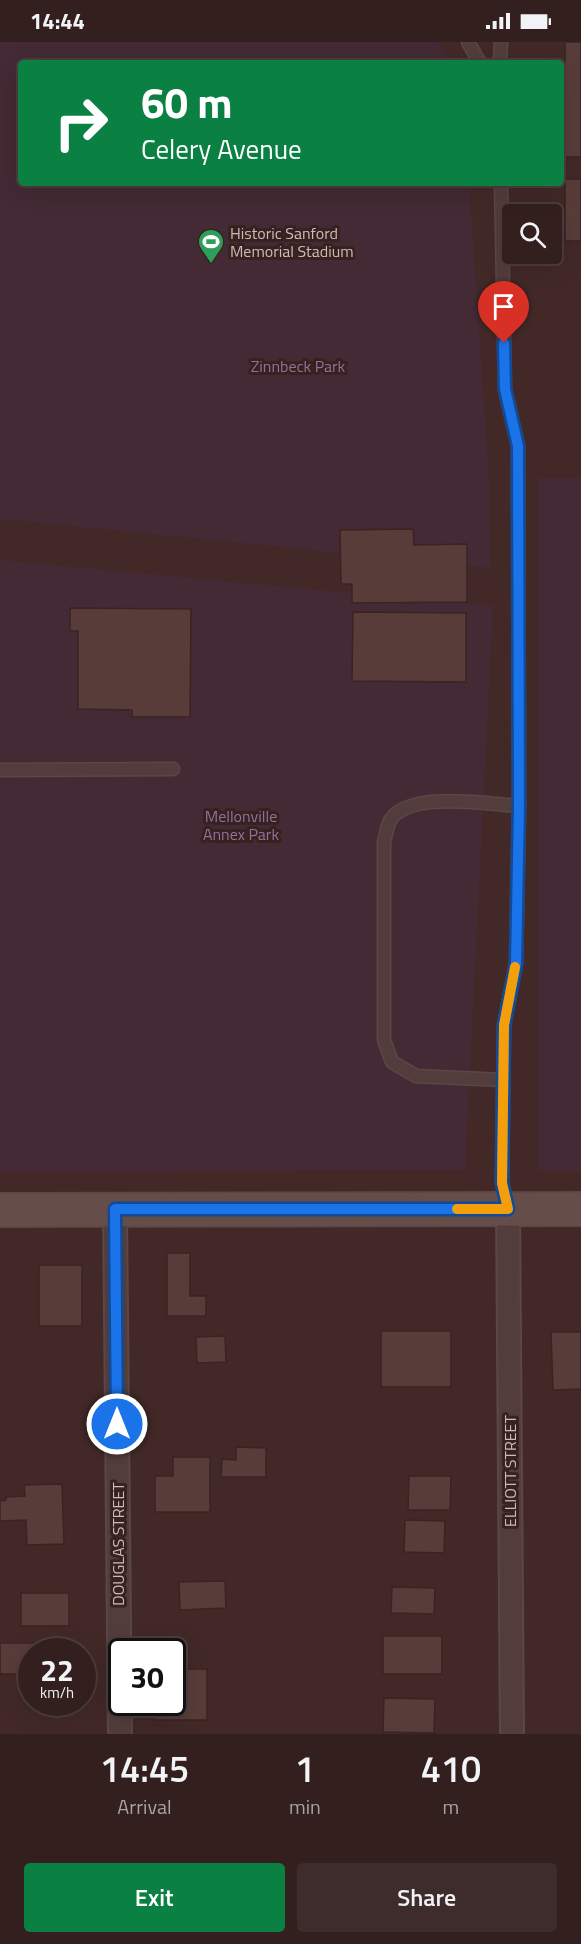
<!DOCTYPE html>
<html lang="en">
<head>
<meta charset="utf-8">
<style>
  body { margin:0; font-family:"Titillium Web",sans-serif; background:#3d2c2b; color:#f1f3f6; height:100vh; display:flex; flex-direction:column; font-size:22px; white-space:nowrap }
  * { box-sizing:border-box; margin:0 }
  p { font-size:20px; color:#a8a2a4 }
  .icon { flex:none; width:33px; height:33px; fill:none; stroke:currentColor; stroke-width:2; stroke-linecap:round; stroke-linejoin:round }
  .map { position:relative; height:1692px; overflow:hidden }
  .panel { display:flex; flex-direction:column; background:#321f1e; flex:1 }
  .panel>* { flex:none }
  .banner { position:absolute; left:18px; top:18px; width:546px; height:126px; border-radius:6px; box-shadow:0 6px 24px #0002,0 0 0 2px #4d3d3c; background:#0b8043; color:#fff; overflow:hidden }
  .tools { position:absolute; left:502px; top:162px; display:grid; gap:12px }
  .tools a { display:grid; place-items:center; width:60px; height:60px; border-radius:6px; background:#321f1e; box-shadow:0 6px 24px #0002,0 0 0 2px #4d3d3c; font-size:30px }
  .speed { position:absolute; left:18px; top:1596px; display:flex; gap:12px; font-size:30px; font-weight:700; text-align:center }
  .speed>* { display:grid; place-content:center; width:78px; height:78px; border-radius:50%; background:#321f1e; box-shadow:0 6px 24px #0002,0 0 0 2px #4d3d3c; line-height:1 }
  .speed small { font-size:15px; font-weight:400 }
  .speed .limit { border:3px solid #111; border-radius:9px; background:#fff; color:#111 }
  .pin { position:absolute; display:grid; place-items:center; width:51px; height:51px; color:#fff; margin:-62px -26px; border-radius:50% 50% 50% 0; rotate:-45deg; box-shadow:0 0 6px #0007 }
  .pin .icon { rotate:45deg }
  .me { position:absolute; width:66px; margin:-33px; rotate:0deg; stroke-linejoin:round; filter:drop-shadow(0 0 4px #0008) }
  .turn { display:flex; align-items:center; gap:21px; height:126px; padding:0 24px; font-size:27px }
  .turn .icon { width:78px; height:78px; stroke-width:2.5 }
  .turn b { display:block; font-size:42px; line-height:51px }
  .eta { display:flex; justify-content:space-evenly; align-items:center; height:102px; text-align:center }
  .eta b { font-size:36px; font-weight:600; line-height:42px }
  .cta { display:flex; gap:12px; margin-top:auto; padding:12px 24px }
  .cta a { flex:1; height:69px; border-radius:6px; background:#0b8043; color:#fff; font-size:24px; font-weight:600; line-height:69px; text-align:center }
  .cta a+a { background:#3d2c2b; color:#f1f3f6 }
  .status { display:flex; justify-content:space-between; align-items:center; height:42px; padding:0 30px; background:#321f1e; direction:ltr }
  .status svg { height:16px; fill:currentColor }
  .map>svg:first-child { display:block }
</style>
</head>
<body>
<div class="status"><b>14:44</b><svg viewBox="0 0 49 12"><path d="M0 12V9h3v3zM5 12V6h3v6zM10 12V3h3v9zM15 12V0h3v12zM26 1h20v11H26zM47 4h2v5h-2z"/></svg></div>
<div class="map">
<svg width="581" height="1692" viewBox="0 0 581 1692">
  <rect width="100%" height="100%" fill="#422928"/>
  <!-- green -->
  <g fill="#432a34">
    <path d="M 0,0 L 437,0 L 454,21 L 21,21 L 21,141 L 469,141 L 489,435 L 491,526 L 0,477 Z"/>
    <rect x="538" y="436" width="43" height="693"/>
    <path d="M 0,518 L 493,564 L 465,1128 L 0,1130 Z"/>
  </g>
  <!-- building -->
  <g fill="#583c3a" stroke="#392423" stroke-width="1.5">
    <rect x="565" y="0" width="16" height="115"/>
    <rect x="565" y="137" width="16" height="62"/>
    <path d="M 413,487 L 414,503 L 467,502 L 467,560 L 352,561 L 352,542 L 341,542 L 340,488 Z"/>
    <path d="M 70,566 L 191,567 L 190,675 L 132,675 L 132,668 L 78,667 L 78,589 L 70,589 Z"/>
    <path d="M 353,570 L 466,571 L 466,640 L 352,639 Z"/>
    <path d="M 167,1211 L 190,1211 L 190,1254 L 206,1254 L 206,1274 L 167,1274 Z"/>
    <rect x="39" y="1223" width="43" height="61"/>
    <rect x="381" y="1289" width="70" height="56"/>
    <path d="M 551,1290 L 581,1290 L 581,1347 L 553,1348 Z"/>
    <path d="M 225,1294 L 226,1320 L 197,1321 L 196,1295 Z"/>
    <path d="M 236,1405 L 266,1406 L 266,1435 L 221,1435 L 222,1417 L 236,1418 Z"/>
    <path d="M 173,1415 L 210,1415 L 210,1470 L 155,1470 L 155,1434 L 173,1434 Z"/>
    <path d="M 409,1434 L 451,1434 L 450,1468 L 408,1468 Z"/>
    <path d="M 62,1442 L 64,1502 L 27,1503 L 26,1478 L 0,1479 L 0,1459 L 6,1458 L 6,1455 L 25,1454 L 24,1443 Z"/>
    <path d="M 405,1478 L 445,1479 L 444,1511 L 404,1510 Z"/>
    <path d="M 225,1539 L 226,1566 L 180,1568 L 179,1540 Z"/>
    <path d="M 392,1545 L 435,1546 L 434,1572 L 391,1571 Z"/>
    <rect x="21" y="1551" width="48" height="33"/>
    <rect x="383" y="1594" width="59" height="38"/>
    <path d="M 0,1601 L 58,1601 L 58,1610 L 32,1610 L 32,1632 L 0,1632 Z"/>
    <path d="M 172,1627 L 207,1627 L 207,1678 L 154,1678 L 154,1660 L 172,1660 Z"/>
    <path d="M 384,1656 L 435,1657 L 434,1691 L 383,1690 Z"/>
  </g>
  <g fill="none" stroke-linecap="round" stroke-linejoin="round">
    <defs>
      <g id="service">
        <path d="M 468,0 L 480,21"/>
        <path d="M 500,21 L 501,0"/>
        <path d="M 501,141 L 505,347 L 518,404 L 519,764 L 516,922 L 504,983 L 502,1141 L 508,1165"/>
        <path d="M 0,728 L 173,727"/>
        <path d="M 503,1038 L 416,1034 L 392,1020 L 384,998 L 384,800 C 386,793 387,783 391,777 C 411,749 488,762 519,764"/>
      </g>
      <g id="minor">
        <path d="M 115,1167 L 120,1692"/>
        <path d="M 508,1167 L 512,1692"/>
      </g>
      <path id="secondary" d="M 0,1168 L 581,1167"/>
    </defs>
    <!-- service casing -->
    <use href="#service" stroke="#5b4746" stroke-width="15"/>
    <!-- minor casing -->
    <use href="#minor" stroke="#5b4746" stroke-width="26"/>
    <!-- secondary casing -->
    <use href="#secondary" stroke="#5b4746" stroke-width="36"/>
    <!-- service -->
    <use href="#service" stroke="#523d3c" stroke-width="12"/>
    <!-- minor -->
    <use href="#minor" stroke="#523d3c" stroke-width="22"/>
    <!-- secondary -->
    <use href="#secondary" stroke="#654d4a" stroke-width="33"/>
  </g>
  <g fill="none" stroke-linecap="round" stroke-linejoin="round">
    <defs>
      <path id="route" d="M 117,1382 L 115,1167 L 508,1167 L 502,1141 L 504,983 L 516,922 L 519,764 L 518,404 L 505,347 L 504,301"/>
    </defs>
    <!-- route casing -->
    <use href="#route" stroke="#114b97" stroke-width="15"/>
    <!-- route -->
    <use href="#route" stroke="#1a73e8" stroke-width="10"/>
    <!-- slow -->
    <path stroke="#f59e0b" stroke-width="10" d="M 457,1167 L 508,1167 L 502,1141 L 504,983 L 515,925"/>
  </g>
  <!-- icons -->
  <defs>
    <symbol id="stadium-pin" viewBox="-11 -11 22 30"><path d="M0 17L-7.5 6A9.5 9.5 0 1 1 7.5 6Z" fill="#2e9e5b" stroke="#372220"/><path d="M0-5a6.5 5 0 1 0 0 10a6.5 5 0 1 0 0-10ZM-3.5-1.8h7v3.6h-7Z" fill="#fff"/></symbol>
  </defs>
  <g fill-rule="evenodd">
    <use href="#stadium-pin" x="196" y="185" width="30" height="40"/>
  </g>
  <g text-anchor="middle" stroke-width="6" stroke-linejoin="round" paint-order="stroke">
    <!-- poi labels -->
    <g font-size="16" fill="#ccbbb9" stroke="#372220" text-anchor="start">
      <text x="230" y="197">Historic Sanford<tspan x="230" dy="18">Memorial Stadium</tspan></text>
    </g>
    <!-- park labels -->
    <g font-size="16" fill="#8f719c" stroke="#372220">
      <text x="298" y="330">Zinnbeck Park</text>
      <text x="241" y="780">Mellonville<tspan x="241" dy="18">Annex Park</tspan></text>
    </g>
    <!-- street labels -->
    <g font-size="16" fill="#ccbbb9" stroke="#372220">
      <text transform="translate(510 1429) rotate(-90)" y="6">ELLIOTT STREET</text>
      <text transform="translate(118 1502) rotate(-90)" y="6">DOUGLAS STREET</text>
    </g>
  </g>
</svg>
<div class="tools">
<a><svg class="icon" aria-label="search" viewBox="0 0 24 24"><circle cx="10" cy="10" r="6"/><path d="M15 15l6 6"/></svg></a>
</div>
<div class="speed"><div>22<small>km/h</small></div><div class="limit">30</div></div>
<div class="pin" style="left:504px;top:301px;background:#d93025"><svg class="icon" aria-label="arrive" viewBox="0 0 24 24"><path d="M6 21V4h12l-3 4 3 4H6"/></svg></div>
<svg class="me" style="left:117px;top:1382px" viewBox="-20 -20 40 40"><circle r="17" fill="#1a73e8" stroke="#fff" stroke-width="3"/><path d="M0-11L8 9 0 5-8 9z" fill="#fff"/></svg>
<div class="banner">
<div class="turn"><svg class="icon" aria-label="right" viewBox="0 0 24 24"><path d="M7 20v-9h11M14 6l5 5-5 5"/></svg><div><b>60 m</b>Celery Avenue</div></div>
</div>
</div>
<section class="panel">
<div class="eta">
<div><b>14:45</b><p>Arrival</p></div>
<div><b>1</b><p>min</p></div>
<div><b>410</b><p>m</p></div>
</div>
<div class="cta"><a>Exit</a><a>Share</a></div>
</section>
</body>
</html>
